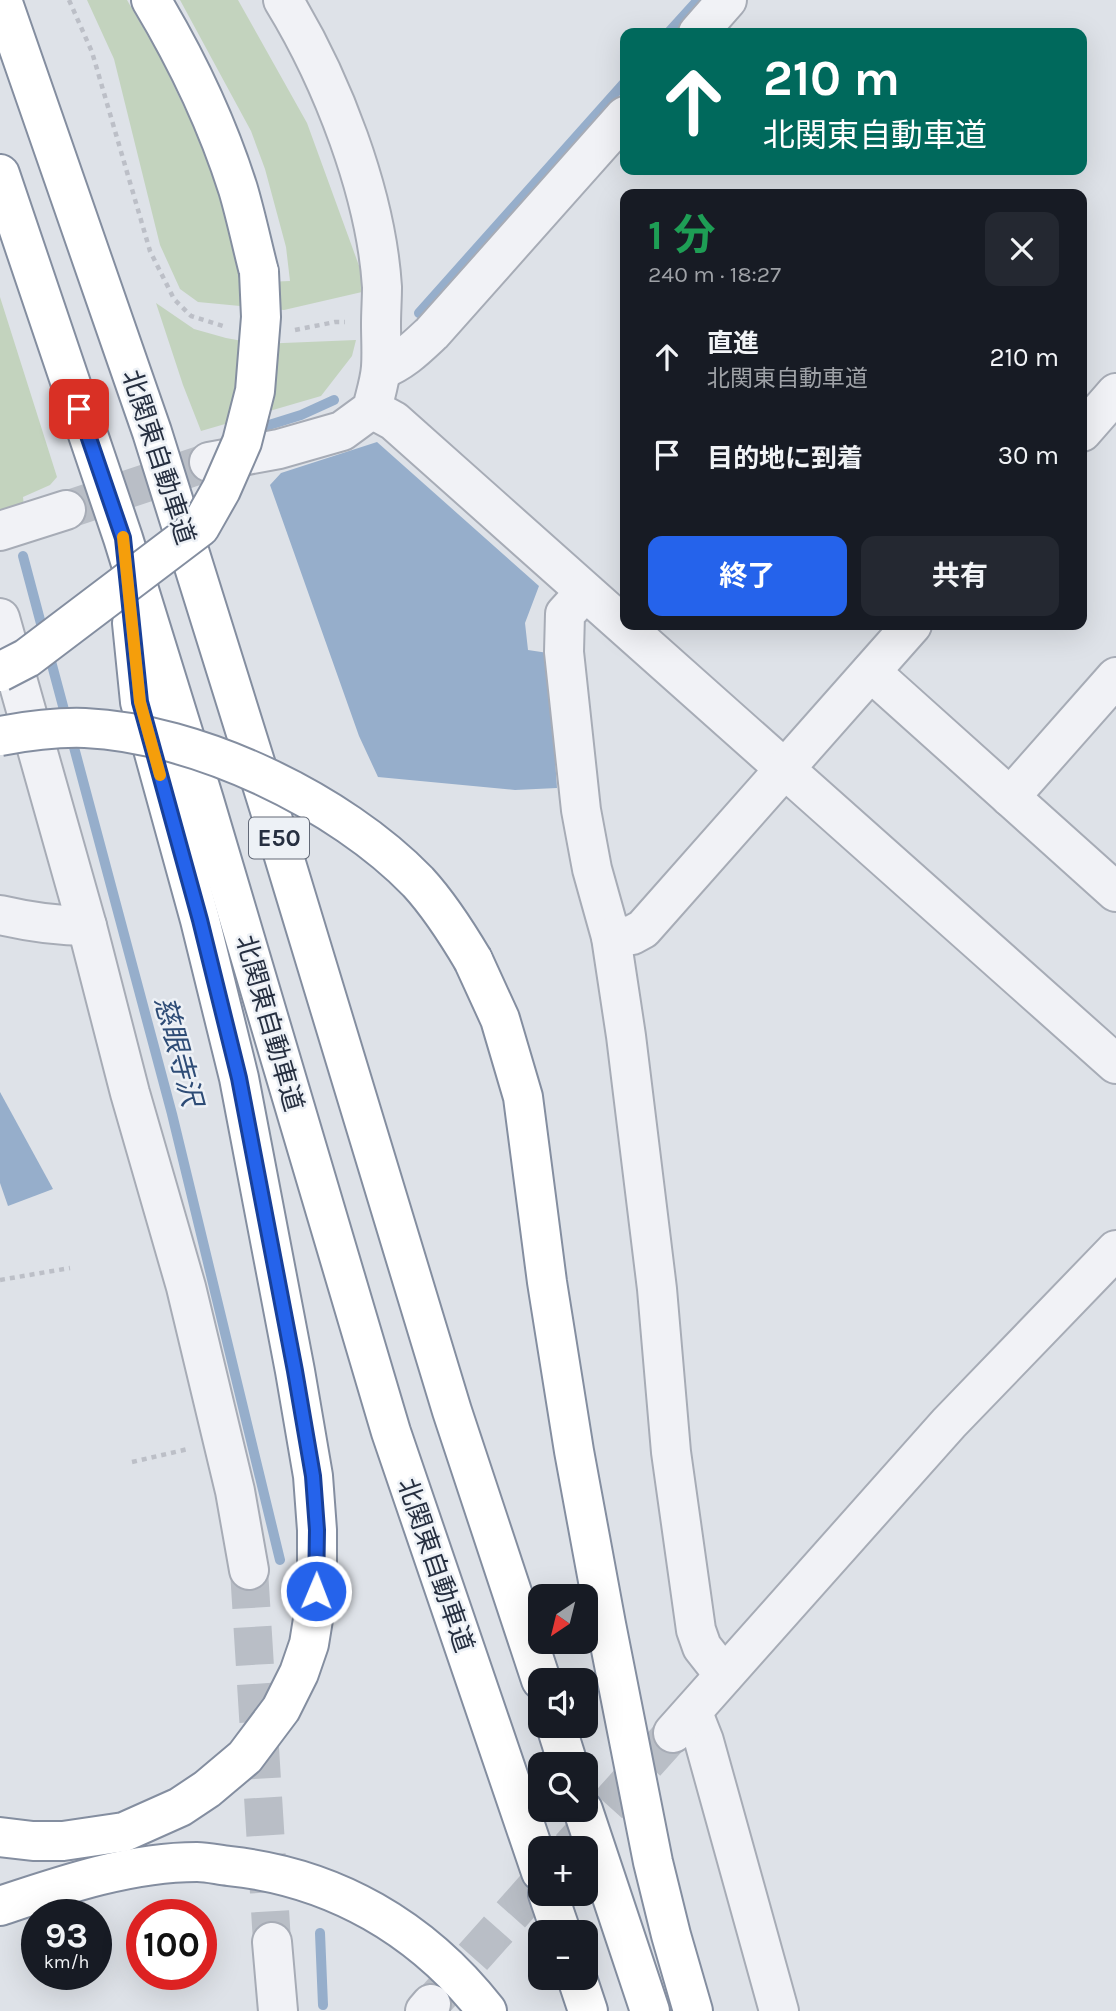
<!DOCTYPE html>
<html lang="ja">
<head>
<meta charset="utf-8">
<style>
  body { margin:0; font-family:Karla,"Noto Sans JP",sans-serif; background:#242831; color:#f1f3f6; height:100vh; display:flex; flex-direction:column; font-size:26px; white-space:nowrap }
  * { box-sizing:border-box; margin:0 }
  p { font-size:23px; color:#9ea1a6 }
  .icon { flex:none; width:38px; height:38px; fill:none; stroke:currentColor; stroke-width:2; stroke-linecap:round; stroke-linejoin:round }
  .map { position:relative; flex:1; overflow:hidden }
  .panel { position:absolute; left:620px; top:189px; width:467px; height:441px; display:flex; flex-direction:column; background:#171b24; border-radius:14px; box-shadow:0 7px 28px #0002 }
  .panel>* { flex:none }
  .top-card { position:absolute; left:620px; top:28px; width:467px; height:147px; border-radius:14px; box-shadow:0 7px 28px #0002; background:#00695c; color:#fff; overflow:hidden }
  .needle { width:46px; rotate:215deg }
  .controls { position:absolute; left:528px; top:1584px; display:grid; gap:14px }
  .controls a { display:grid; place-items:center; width:70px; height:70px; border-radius:14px; background:#171b24; box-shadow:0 7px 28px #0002; font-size:35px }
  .speed { position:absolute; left:21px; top:1899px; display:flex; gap:14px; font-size:35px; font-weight:700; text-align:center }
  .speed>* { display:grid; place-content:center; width:91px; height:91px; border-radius:50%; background:#171b24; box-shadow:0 7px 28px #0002; line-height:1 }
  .speed small { font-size:18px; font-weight:400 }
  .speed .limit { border:10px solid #d22; background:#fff; color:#111 }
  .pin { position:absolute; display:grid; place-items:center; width:60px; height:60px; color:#fff; margin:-30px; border-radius:14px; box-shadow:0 4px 10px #0006 }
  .me { position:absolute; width:77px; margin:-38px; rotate:1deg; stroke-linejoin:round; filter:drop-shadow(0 0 5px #0008) }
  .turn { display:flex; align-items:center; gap:24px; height:147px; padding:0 28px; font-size:32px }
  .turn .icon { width:91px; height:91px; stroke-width:2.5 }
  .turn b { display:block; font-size:49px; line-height:60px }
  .round { display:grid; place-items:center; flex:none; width:74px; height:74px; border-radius:14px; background:#242831 }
  .head { display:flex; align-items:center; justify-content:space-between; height:119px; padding:0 28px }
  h1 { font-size:42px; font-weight:700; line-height:52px; color:#1e9e55 }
  .button { display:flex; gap:14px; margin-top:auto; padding:14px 28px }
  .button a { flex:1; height:80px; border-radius:14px; background:#2563eb; color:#fff; font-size:28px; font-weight:700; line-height:80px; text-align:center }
  .button a+a { background:#242831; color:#f1f3f6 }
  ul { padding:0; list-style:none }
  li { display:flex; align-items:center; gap:21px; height:98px; padding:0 28px }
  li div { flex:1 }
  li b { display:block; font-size:26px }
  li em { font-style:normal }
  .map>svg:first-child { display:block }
</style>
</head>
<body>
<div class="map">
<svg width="1116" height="2011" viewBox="0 0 1116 2011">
  <rect width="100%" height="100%" fill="#dee2e8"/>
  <!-- green -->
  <g fill="#c3d3be">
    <path d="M 87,0 L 127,0 L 160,57 L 193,126 L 221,197 L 241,283 L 290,281 L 286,247 L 265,169 L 251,131 L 180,0 L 238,0 L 307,123 L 362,274 L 362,292 L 284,310 L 198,302 L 180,289 L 160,245 L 114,59 Z"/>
    <path d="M 0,297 L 57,477 L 50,485 L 23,497 L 24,508 L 0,511 Z"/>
    <path d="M 156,303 L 194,329 L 226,338 L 259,344 L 356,340 L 352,356 L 321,396 L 201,431 L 183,385 Z"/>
  </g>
  <!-- water -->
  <g fill="#96aecb">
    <path d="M 377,442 L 539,586 L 525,623 L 528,650 L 548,653 L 557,788 L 515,790 L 378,777 L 359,736 L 270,485 L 281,473 Z"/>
    <path d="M 0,1092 L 53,1189 L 8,1206 L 0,1183 Z"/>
  </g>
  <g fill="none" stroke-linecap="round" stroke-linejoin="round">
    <!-- stream -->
    <g stroke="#96aecb" stroke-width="10">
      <path d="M 668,33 L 698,0"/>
      <path d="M 419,313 L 625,82"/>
      <path d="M 253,430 L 301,415 L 334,400"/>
      <path d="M 23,556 L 44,635"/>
      <path d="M 48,650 L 172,1114 L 280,1560"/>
      <path d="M 320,1933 L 323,2005"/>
    </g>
    <!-- minor-tunnel -->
    <g stroke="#b9bec6" stroke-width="38" stroke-dasharray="38 19" stroke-linecap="butt">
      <path d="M 66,510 L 209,462"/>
      <path d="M 249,1570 L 272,1942"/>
      <path d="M 570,1848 L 673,1733"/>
      <path d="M 435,2000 L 541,1881"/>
    </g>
    <defs>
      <g id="minor">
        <path d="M 698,33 L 727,0"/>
        <path d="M 381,370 C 402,362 416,348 432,333 L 625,116"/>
        <path d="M 372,409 L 394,421 L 1116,1064"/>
        <path d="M 1082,432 L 1116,393"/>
        <path d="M 209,462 L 279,449 L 342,431 L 372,409 C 375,396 380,381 381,367 C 382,353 381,339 381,324 C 381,312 382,299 382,287 C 376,193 332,80 283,0"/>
        <path d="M 0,531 L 66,510"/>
        <path d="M 585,592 L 565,614 L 564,652 L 581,810 L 592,869 L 611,937 L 626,1036 L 657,1289 L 671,1452 L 696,1630 L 702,1647 L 724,1675"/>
        <path d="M 0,618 L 87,926 L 130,1093 L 186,1287 L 235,1491 L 249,1570"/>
        <path d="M 871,672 L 1116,892"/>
        <path d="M 1010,797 L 1116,677"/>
        <path d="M 0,915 C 30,922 57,926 87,926"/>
        <path d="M 611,937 L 632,935 L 643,929 L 912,625"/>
        <path d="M 693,1713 L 704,1741 L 779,2011"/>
        <path d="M 673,1733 L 949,1423 L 1116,1250"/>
        <path d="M 272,1942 L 278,2011"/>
        <path d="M 425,2011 L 431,2004"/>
      </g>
      <g id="highway">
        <path d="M 2,0 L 152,432 L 269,807 L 452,1411 L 541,1680"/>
        <path d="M 151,0 C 187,60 217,123 238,189 C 246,216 252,245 259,272"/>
        <path d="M 0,174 L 123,538 L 204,800 L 391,1432 L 541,1872"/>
        <path d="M 473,960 L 500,1019 L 523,1097 L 547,1282 L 574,1451 L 606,1624 L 653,1862 L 671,1935 L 693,2011"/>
        <path d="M 556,1726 L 568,1764"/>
        <path d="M 583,1810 L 650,2011"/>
        <path d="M 0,1837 L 33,1841 L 63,1841 L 124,1832 L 180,1807 L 207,1789 L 245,1757 L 281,1709 L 299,1673 L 309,1644 L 315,1607 L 317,1576 L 317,1530 L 313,1476 L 295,1371 L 239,1078 L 200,920 L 140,702 L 132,623"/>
        <path d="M 548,1894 L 561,1932"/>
        <path d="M 0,1906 C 63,1885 130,1862 197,1862 C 208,1862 219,1865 229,1866 C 334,1877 422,1928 487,2011"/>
        <path d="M 577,1978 L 588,2011"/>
      </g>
    </defs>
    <!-- minor casing -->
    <use href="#minor" stroke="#a7acb6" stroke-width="42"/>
    <!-- highway casing -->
    <use href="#highway" stroke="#848ea0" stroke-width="42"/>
    <!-- path -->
    <g stroke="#bcbfc7" stroke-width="4.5" stroke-dasharray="5 5" stroke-linecap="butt">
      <path d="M 69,0 L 92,52 L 150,251 L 174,299 L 191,316 L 226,327"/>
      <path d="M 295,330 L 335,322 L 345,322"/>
      <path d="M 0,1280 L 70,1268"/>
      <path d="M 132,1462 L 188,1449"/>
    </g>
    <!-- minor -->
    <use href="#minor" stroke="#f1f2f6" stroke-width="38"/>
    <!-- highway -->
    <use href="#highway" stroke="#fff" stroke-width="38"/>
    <defs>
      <g id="highway-bridge">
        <path d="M 0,672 L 27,658 L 200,527 L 221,490 L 242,442 L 255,391 L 261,317 L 259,272"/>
        <path d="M 0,736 C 27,731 57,727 85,728 C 197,733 340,801 418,882 C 440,906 457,933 473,960"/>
      </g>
    </defs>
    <!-- highway-bridge casing -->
    <use href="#highway-bridge" stroke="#848ea0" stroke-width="42" stroke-linecap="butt"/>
    <!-- highway-bridge -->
    <use href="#highway-bridge" stroke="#fff" stroke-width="38"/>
  </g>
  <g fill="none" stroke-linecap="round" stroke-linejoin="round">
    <defs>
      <path id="route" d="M 79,409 L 123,538 L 140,702 L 200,920 L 239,1078 L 295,1371 L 313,1476 L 317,1530 L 316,1591"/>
    </defs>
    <!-- route casing -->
    <use href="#route" stroke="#184099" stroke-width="18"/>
    <!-- route -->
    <use href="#route" stroke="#2563eb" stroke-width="12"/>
    <!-- slow -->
    <path stroke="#f59e0b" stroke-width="12" d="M 123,537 L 140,702 L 160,775"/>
  </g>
  <g text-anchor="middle" stroke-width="5" stroke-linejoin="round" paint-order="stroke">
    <!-- shield labels -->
    <rect fill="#edf1f6" stroke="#626977" stroke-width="2" x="249" y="817.5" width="60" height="41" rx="5"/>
    <g font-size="24" font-weight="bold" fill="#262f40">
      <text x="279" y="846">E50</text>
    </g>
    <!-- street labels -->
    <g font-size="26" fill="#262f40" stroke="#edf1f6">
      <text transform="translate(159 457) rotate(72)" y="9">北関東自動車道</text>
      <text transform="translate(270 1023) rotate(74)" y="9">北関東自動車道</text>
      <text transform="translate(436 1565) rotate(71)" y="9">北関東自動車道</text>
    </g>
    <!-- water labels -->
    <g font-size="28" font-style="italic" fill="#2e4c76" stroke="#edf1f6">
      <text transform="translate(179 1051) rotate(75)" y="10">慈眼寺沢</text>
    </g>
  </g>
</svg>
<div class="controls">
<a><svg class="needle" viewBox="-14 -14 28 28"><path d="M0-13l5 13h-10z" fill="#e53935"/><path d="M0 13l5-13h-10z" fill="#9ea1a6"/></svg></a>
<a><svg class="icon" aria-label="sound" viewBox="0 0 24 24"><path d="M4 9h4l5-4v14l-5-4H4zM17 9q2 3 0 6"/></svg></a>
<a><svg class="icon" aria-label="search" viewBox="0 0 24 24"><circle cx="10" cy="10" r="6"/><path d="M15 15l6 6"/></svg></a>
<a>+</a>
<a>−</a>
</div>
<div class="speed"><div>93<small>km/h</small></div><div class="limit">100</div></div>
<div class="pin" style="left:79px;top:409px;background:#d93025"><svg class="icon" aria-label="arrive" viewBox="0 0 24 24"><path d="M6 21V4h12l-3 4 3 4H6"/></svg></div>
<svg class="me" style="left:316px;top:1591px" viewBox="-20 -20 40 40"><circle r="17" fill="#2563eb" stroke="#fff" stroke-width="3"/><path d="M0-11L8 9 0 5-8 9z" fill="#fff"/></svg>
<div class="top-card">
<div class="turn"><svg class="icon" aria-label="ahead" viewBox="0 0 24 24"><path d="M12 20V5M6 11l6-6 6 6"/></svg><div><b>210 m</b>北関東自動車道</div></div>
</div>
<section class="panel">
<div class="head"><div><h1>1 分</h1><p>240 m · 18:27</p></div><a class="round"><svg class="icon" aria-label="close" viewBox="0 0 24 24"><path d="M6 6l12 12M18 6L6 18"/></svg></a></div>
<ul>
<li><svg class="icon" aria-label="ahead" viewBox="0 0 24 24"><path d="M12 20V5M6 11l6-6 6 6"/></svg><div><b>直進</b><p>北関東自動車道</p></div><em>210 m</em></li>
<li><svg class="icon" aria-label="arrive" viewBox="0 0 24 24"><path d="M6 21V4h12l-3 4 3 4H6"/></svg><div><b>目的地に到着</b></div><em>30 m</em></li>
</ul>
<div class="button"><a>終了</a><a>共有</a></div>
</section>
</div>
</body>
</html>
